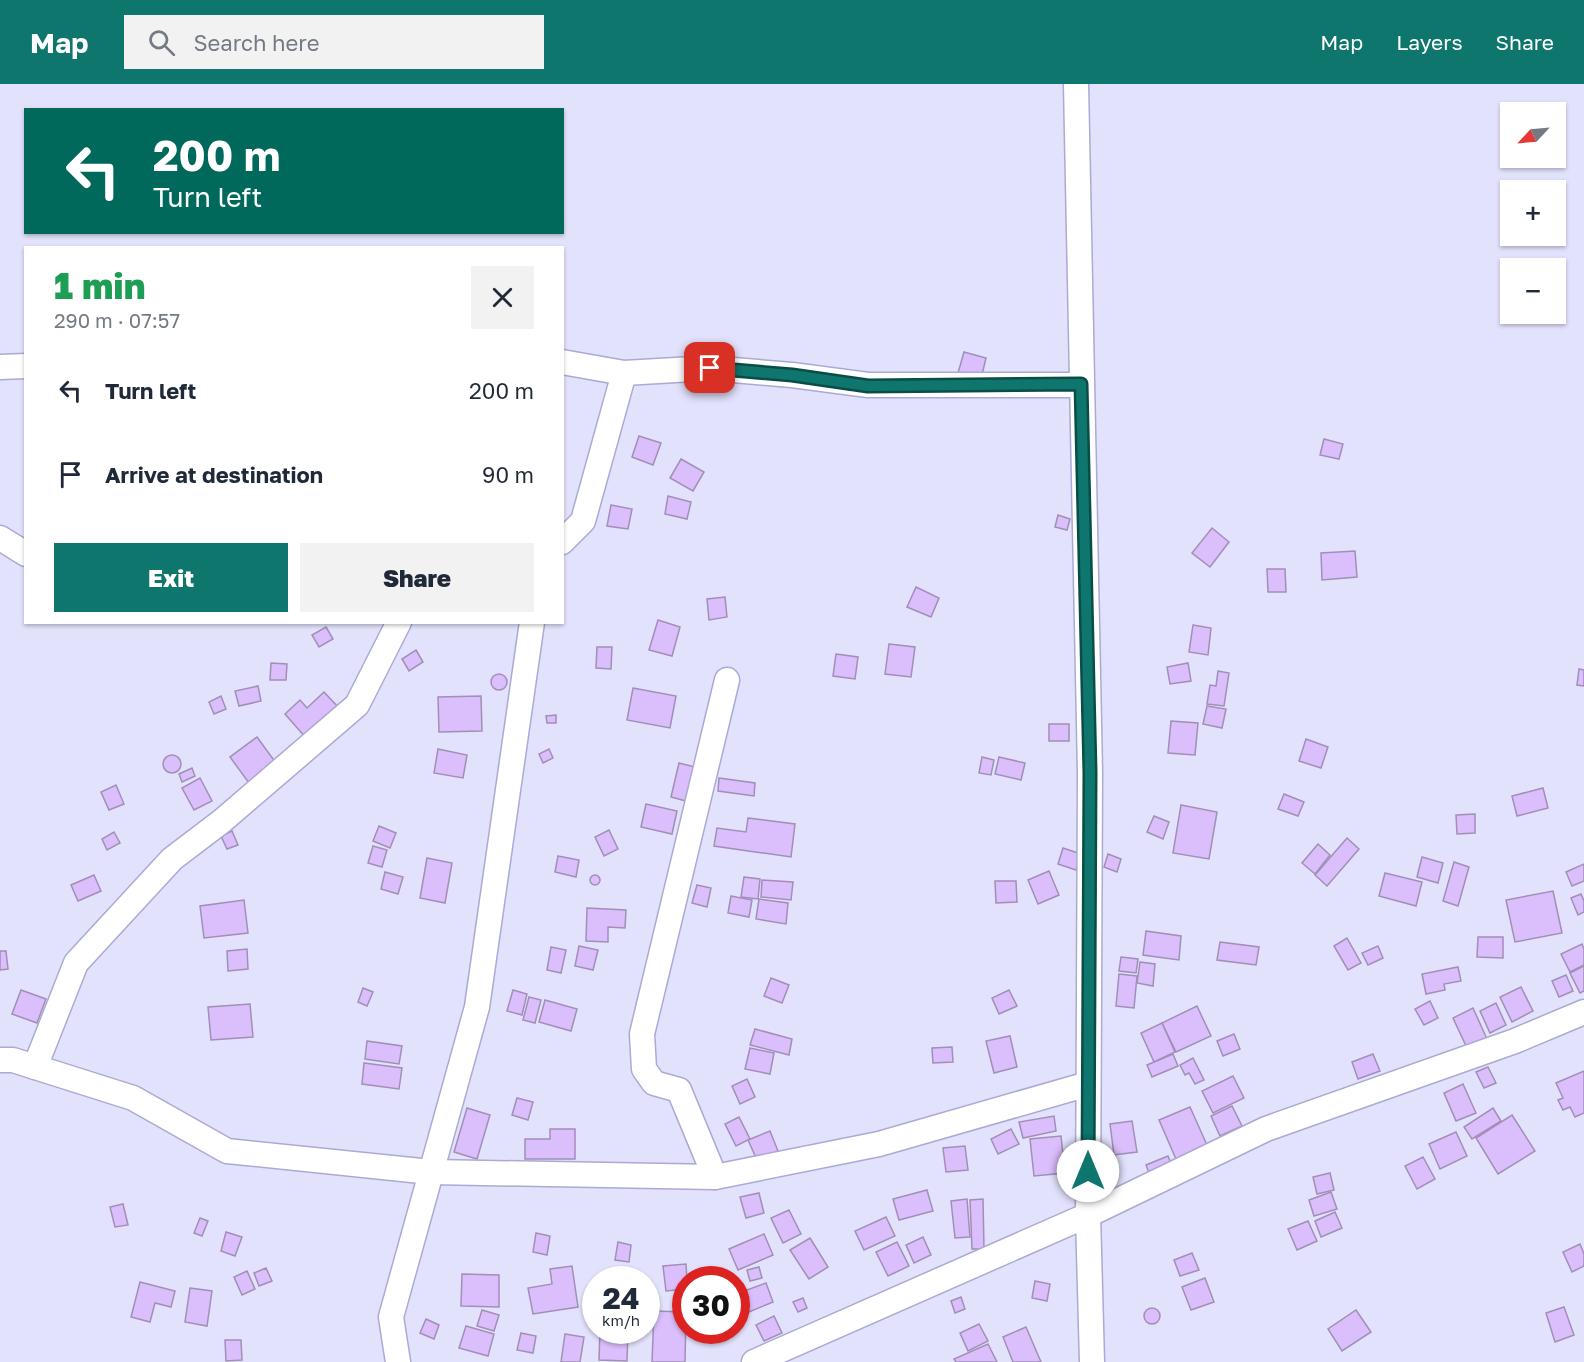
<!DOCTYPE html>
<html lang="en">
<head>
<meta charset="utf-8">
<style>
  body { margin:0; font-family:"Golos Text",sans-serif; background:#f2f2f3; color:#1f2937; height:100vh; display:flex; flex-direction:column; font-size:22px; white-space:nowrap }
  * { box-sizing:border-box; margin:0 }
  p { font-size:20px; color:#747a83 }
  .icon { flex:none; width:33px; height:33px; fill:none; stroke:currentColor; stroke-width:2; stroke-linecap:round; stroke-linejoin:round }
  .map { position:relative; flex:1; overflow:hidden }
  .sheet { position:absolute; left:24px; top:162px; width:540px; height:378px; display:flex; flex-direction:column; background:#fff; border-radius:0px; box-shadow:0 2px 4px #0004 }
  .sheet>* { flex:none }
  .guide { position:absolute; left:24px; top:24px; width:540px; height:126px; border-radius:0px; box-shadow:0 2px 4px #0004; background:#00695c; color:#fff; overflow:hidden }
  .needle { width:39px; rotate:244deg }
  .fabs { position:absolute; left:1500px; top:18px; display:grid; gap:12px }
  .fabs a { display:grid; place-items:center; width:66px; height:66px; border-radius:0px; background:#fff; box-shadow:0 2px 4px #0004; font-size:30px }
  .speed { position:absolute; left:582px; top:1182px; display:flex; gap:12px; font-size:30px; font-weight:700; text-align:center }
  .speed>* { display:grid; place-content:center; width:78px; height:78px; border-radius:50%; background:#fff; box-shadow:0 2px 4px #0004; line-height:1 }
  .speed small { font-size:15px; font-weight:400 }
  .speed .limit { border:9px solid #d22; background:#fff; color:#111 }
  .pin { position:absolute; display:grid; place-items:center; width:51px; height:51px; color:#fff; margin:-26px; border-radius:12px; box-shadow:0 3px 9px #0006 }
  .me { position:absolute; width:66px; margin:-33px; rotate:0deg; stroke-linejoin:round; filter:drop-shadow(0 0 4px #0008) }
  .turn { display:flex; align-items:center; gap:21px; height:126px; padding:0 30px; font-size:27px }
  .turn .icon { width:78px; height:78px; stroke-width:2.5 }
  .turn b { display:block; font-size:42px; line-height:51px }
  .round { display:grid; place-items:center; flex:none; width:63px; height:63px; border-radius:0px; background:#f2f2f3 }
  .head { display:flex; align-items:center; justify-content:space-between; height:102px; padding:0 30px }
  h1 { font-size:36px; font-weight:800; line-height:45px; color:#1e9e55 }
  .action { display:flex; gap:12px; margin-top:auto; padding:12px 30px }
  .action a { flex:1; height:69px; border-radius:0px; background:#0f766e; color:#fff; font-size:24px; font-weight:800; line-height:69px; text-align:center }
  .action a+a { background:#f2f2f3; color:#1f2937 }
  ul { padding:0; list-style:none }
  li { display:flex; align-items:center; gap:18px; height:84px; padding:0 30px }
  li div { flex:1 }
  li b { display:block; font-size:22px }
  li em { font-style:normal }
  header { display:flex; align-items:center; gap:36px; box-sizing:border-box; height:84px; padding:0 30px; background:#0f766e; color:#fff }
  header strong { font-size:28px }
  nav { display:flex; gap:33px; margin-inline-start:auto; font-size:21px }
  .search { width:420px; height:54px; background:#f2f2f3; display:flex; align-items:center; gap:15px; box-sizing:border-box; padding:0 21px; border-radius:0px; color:#747a83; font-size:22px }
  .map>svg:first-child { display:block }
</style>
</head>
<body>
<header>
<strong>Map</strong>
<div class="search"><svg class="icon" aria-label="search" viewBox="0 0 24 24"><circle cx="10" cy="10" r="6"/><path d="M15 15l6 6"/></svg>Search here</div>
<nav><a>Map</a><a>Layers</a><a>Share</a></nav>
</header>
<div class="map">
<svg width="1584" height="1278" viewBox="0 0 1584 1278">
  <rect width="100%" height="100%" fill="#e2e2fd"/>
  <!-- building -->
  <g fill="#dbbefc" stroke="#a18fb6" stroke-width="1.5">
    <path d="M 964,268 L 986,274 L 981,295 L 958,289 Z"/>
    <path d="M 639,352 L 661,359 L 653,381 L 632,373 Z"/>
    <path d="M 1324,355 L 1343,360 L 1339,375 L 1320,371 Z"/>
    <path d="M 681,375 L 704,388 L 693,407 L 670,394 Z"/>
    <path d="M 668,412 L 691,418 L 687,435 L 665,430 Z"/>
    <path d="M 611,421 L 632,425 L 628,445 L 607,442 Z"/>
    <path d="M 1058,431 L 1070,435 L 1067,446 L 1055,443 Z"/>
    <path d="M 1212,444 L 1229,458 L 1210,483 L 1192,469 Z"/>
    <path d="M 1355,467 L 1357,493 L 1322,496 L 1321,469 Z"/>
    <path d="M 1267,485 L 1285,485 L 1286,508 L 1268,508 Z"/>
    <path d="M 916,503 L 939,514 L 931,533 L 907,523 Z"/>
    <path d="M 725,513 L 727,533 L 709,536 L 707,515 Z"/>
    <path d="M 658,536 L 680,543 L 672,572 L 649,566 Z"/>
    <path d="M 1193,541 L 1211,544 L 1208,571 L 1189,568 Z"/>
    <path d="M 326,543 L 333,555 L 319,563 L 312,551 Z"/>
    <path d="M 889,560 L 915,563 L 911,593 L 885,590 Z"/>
    <path d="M 597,563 L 612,563 L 611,585 L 596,584 Z"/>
    <path d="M 416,566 L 423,578 L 409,587 L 402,575 Z"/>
    <path d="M 836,570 L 858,573 L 855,595 L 833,592 Z"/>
    <path d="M 271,579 L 287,580 L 286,596 L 270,596 Z"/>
    <path d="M 1188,579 L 1191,597 L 1170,600 L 1167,583 Z"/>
    <path d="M 1579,585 L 1584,586 L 1584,602 L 1577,601 Z"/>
    <path d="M 1218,587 L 1229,589 L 1224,622 L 1207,620 L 1210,601 L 1216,602 Z"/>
    <circle cx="499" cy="598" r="8"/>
    <path d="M 258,602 L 261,617 L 239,622 L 235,607 Z"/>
    <path d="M 633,604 L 676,612 L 670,644 L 627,636 Z"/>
    <path d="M 324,608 L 339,624 L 306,654 L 285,630 L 300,616 L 307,624 Z"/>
    <path d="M 221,612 L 226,625 L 214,630 L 209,618 Z"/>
    <path d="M 481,612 L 482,647 L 439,648 L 438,613 Z"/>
    <path d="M 1207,622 L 1226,625 L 1222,644 L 1203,640 Z"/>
    <path d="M 556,631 L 556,639 L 547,639 L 546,632 Z"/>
    <path d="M 1171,637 L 1198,639 L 1195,671 L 1168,669 Z"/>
    <rect x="1049" y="640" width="20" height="17"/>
    <path d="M 257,653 L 276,679 L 249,699 L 230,673 Z"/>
    <path d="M 1306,655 L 1328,663 L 1321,684 L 1299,677 Z"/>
    <path d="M 438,665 L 467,671 L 463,694 L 434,689 Z"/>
    <path d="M 549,665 L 553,674 L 543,679 L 539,670 Z"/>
    <circle cx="172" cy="680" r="9"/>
    <path d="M 982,673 L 994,676 L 991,691 L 979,689 Z"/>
    <path d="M 999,673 L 1025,679 L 1021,696 L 995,690 Z"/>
    <path d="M 679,679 L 695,683 L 686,717 L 671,713 Z"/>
    <path d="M 192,684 L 195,692 L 182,698 L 179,690 Z"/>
    <path d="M 200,694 L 212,717 L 194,726 L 182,704 Z"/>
    <path d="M 719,694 L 755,699 L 754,712 L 718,707 Z"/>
    <path d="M 116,701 L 124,720 L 109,726 L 101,708 Z"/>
    <path d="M 1543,704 L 1548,724 L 1517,732 L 1512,712 Z"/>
    <path d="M 1284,710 L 1304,718 L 1298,732 L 1278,725 Z"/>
    <path d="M 646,720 L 677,727 L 672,750 L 641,743 Z"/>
    <path d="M 1181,721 L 1217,728 L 1209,775 L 1173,769 Z"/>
    <path d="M 1475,730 L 1475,749 L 1457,750 L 1456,731 Z"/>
    <path d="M 1154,732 L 1169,738 L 1163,755 L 1147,748 Z"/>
    <path d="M 748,734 L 795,740 L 791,773 L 714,762 L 717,744 L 746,748 Z"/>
    <path d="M 379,742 L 396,749 L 390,764 L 373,757 Z"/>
    <path d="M 609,746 L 618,765 L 604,772 L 595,753 Z"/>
    <path d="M 232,747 L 238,761 L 227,765 L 221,752 Z"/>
    <path d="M 114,748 L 120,759 L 107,766 L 102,755 Z"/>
    <path d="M 1347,754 L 1359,765 L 1327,802 L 1315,791 Z"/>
    <path d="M 1318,760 L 1330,771 L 1315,790 L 1302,779 Z"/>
    <path d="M 373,762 L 387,766 L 382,783 L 368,779 Z"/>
    <path d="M 1063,764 L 1081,770 L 1076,786 L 1058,780 Z"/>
    <path d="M 1108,770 L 1121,775 L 1117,788 L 1104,783 Z"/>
    <path d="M 558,772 L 579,776 L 576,793 L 555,788 Z"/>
    <path d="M 1422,773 L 1443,779 L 1438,799 L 1417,793 Z"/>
    <path d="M 427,774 L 452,779 L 445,819 L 420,814 Z"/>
    <path d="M 1454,778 L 1469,783 L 1458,822 L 1443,817 Z"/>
    <path d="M 1584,780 L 1584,797 L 1572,802 L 1566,788 Z"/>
    <path d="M 1049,787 L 1059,811 L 1038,820 L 1028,796 Z"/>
    <path d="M 385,788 L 403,793 L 398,810 L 381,805 Z"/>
    <path d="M 1385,789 L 1422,798 L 1416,822 L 1379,812 Z"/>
    <circle cx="595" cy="796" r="5"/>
    <path d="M 94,791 L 101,807 L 78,817 L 71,801 Z"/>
    <path d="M 744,793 L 760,795 L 758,815 L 741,813 Z"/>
    <path d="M 762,796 L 793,798 L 791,816 L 761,813 Z"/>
    <path d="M 995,797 L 1016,797 L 1017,818 L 996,819 Z"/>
    <path d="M 697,801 L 711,804 L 707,823 L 692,819 Z"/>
    <path d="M 1553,807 L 1562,849 L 1515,858 L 1506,816 Z"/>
    <path d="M 1581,810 L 1584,817 L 1584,828 L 1578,831 L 1571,814 Z"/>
    <path d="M 731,812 L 752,816 L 749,833 L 728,829 Z"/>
    <path d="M 759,815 L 788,819 L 786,840 L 756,835 Z"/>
    <path d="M 244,816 L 248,849 L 204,854 L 200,822 Z"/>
    <path d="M 587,824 L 626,826 L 625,844 L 608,843 L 608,858 L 586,857 Z"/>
    <path d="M 1146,847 L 1181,852 L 1179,876 L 1143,871 Z"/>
    <path d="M 1478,853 L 1503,853 L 1503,874 L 1477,873 Z"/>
    <path d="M 1347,854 L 1361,879 L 1348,886 L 1334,862 Z"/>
    <path d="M 1220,858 L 1259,863 L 1256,881 L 1217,876 Z"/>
    <path d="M 1582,860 L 1584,865 L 1584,881 L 1570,888 L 1561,870 Z"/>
    <path d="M 579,862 L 598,866 L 593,886 L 575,882 Z"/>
    <path d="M 1378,862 L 1383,874 L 1368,881 L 1362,869 Z"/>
    <path d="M 551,863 L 566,866 L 561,889 L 547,886 Z"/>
    <path d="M 247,865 L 248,885 L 228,887 L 227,867 Z"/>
    <path d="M 0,867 L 6,867 L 8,885 L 0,886 Z"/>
    <path d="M 1121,873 L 1138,875 L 1136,889 L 1119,887 Z"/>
    <path d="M 1140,878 L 1155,880 L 1153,902 L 1137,899 Z"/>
    <path d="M 1584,882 L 1584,907 L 1580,909 L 1570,889 Z"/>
    <path d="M 1458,883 L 1461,897 L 1444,900 L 1445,906 L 1426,910 L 1422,890 Z"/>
    <path d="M 1119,890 L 1137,892 L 1134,924 L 1116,922 Z"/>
    <path d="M 1566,891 L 1573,907 L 1559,913 L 1552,897 Z"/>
    <path d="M 771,894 L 789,901 L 782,919 L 764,912 Z"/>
    <path d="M 1521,903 L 1533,927 L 1512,938 L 1500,913 Z"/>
    <path d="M 363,904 L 373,908 L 367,922 L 358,918 Z"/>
    <path d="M 21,906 L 46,915 L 37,939 L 12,930 Z"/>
    <path d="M 513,906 L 527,910 L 522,931 L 507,927 Z"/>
    <path d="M 1009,906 L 1017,922 L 999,930 L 992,914 Z"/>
    <path d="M 529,913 L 541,916 L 535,939 L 523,936 Z"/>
    <path d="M 545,916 L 577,925 L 571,947 L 539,938 Z"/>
    <path d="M 1430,917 L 1438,934 L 1424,941 L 1415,925 Z"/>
    <path d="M 1496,919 L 1506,941 L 1490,949 L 1480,927 Z"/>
    <path d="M 250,920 L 253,953 L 211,956 L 208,923 Z"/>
    <path d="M 1197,922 L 1211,952 L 1176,968 L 1162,939 Z"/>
    <path d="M 1473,924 L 1487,955 L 1467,964 L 1453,934 Z"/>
    <path d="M 1162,939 L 1175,968 L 1154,978 L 1141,949 Z"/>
    <path d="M 755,945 L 792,955 L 789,971 L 750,961 Z"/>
    <path d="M 1234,950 L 1240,965 L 1223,972 L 1217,957 Z"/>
    <path d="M 1010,952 L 1017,983 L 994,989 L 986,957 Z"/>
    <path d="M 367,957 L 402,962 L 399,980 L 365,975 Z"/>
    <path d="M 952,963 L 953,978 L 933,979 L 932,964 Z"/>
    <path d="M 750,964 L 774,969 L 770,990 L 745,985 Z"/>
    <path d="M 1173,970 L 1178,982 L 1152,993 L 1147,981 Z"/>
    <path d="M 1373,970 L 1380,987 L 1358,995 L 1352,978 Z"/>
    <path d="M 1193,974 L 1204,996 L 1195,1000 L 1189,989 L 1185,991 L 1180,981 Z"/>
    <path d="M 364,979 L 402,984 L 399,1005 L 362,1000 Z"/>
    <path d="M 1488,983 L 1496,999 L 1484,1004 L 1476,988 Z"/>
    <path d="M 1584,987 L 1584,1029 L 1575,1033 L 1570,1023 L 1563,1026 L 1558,1016 L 1563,1014 L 1556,999 Z"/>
    <path d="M 1233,992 L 1244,1014 L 1213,1029 L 1202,1007 Z"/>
    <path d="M 747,995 L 755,1013 L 740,1020 L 732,1002 Z"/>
    <path d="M 1463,1000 L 1476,1029 L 1456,1037 L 1444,1009 Z"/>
    <path d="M 517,1014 L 533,1018 L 528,1036 L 512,1031 Z"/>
    <path d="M 1232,1022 L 1242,1042 L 1220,1052 L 1211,1032 Z"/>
    <path d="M 1190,1023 L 1207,1061 L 1176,1075 L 1159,1036 Z"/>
    <path d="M 467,1024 L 490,1031 L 477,1075 L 454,1068 Z"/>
    <path d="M 1493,1024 L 1501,1037 L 1472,1055 L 1464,1043 Z"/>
    <path d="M 1512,1031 L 1535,1067 L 1498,1090 L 1476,1054 Z"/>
    <path d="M 1054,1032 L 1056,1047 L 1023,1054 L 1019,1038 Z"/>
    <path d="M 739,1033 L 750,1055 L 736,1062 L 725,1040 Z"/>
    <path d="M 1132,1037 L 1137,1068 L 1114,1071 L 1110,1040 Z"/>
    <path d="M 550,1045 L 575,1045 L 575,1075 L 525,1075 L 525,1055 L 550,1055 Z"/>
    <path d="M 1011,1045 L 1019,1060 L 998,1070 L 991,1055 Z"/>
    <path d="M 770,1047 L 778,1067 L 757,1076 L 748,1056 Z"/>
    <path d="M 1456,1048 L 1467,1072 L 1440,1085 L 1429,1060 Z"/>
    <path d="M 1061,1052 L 1065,1089 L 1034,1092 L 1030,1055 Z"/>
    <path d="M 965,1062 L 968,1086 L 946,1088 L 943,1064 Z"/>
    <path d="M 1168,1072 L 1173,1084 L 1151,1094 L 1146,1081 Z"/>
    <path d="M 1423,1073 L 1435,1095 L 1417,1105 L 1405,1082 Z"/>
    <path d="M 1330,1089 L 1334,1106 L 1317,1110 L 1313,1093 Z"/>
    <path d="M 927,1106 L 933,1127 L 899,1136 L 893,1115 Z"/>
    <path d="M 1331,1108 L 1337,1125 L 1314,1132 L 1309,1116 Z"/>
    <path d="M 759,1109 L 764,1129 L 746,1134 L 740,1113 Z"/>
    <path d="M 967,1115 L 970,1153 L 955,1154 L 951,1117 Z"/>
    <path d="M 983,1115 L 984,1165 L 972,1165 L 970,1116 Z"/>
    <path d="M 123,1120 L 128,1141 L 115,1143 L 110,1123 Z"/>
    <path d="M 789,1126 L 801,1150 L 783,1159 L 771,1134 Z"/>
    <path d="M 1335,1128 L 1342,1144 L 1321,1153 L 1315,1137 Z"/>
    <path d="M 886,1133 L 895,1152 L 864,1166 L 855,1147 Z"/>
    <path d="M 200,1134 L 208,1137 L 202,1152 L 194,1149 Z"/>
    <path d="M 1308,1137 L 1317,1157 L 1297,1166 L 1288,1145 Z"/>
    <path d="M 226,1148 L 242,1153 L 235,1172 L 221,1167 Z"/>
    <path d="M 536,1149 L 550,1152 L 547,1171 L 533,1168 Z"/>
    <path d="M 764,1150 L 773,1171 L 738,1186 L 729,1165 Z"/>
    <path d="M 923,1153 L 931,1171 L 914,1179 L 906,1161 Z"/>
    <path d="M 810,1154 L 828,1183 L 809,1195 L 790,1166 Z"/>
    <path d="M 618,1158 L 631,1161 L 629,1178 L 615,1176 Z"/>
    <path d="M 897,1158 L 909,1182 L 888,1192 L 876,1168 Z"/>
    <path d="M 1580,1160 L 1584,1170 L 1584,1182 L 1572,1188 L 1563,1168 Z"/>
    <path d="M 1192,1169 L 1199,1186 L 1180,1192 L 1174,1176 Z"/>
    <path d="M 686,1180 L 687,1196 L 686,1196 L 686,1205 L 666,1207 L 663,1182 Z"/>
    <path d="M 572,1182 L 578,1223 L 533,1230 L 528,1204 L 552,1200 L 550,1185 Z"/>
    <path d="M 759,1183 L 762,1194 L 750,1197 L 747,1186 Z"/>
    <path d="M 266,1184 L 272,1197 L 259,1202 L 254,1189 Z"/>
    <path d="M 709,1184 L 714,1196 L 697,1196 L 695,1189 Z"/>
    <path d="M 247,1187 L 255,1205 L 242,1211 L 234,1193 Z"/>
    <path d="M 462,1190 L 499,1191 L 499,1223 L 461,1222 Z"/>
    <path d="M 1205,1194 L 1214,1218 L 1191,1226 L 1182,1203 Z"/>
    <path d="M 1035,1197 L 1050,1200 L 1047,1217 L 1032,1214 Z"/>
    <path d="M 140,1198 L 175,1207 L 171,1223 L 155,1219 L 150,1238 L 131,1233 Z"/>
    <path d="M 766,1199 L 773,1218 L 744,1230 L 736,1210 Z"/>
    <path d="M 190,1204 L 212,1207 L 207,1242 L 185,1238 Z"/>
    <path d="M 961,1213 L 965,1225 L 955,1229 L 951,1217 Z"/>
    <path d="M 803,1214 L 807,1224 L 798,1228 L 793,1218 Z"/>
    <path d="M 1564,1223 L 1574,1251 L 1555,1258 L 1546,1229 Z"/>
    <circle cx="1152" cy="1232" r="8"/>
    <path d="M 482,1226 L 499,1231 L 494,1247 L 477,1242 Z"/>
    <path d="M 1356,1226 L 1371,1248 L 1342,1267 L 1328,1245 Z"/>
    <path d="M 654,1227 L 686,1228 L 685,1278 L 652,1278 Z"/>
    <path d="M 774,1232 L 782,1249 L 764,1257 L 756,1241 Z"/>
    <path d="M 426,1235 L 439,1241 L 434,1255 L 420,1249 Z"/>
    <path d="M 979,1240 L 988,1257 L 968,1267 L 960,1249 Z"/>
    <path d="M 466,1242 L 494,1250 L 488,1272 L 459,1264 Z"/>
    <path d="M 1026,1243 L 1041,1278 L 1013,1278 L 1003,1253 Z"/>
    <path d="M 600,1246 L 628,1246 L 627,1277 L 599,1276 Z"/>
    <path d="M 521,1249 L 536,1252 L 533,1269 L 517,1266 Z"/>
    <path d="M 565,1250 L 584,1253 L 580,1278 L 561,1278 Z"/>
    <path d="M 225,1256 L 241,1256 L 242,1276 L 226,1277 Z"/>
    <path d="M 988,1260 L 997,1278 L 956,1278 L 954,1275 Z"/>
  </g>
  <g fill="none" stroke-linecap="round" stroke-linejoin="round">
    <defs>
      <g id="street">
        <path d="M 1076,0 L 1090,689 L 1088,1131 L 1092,1278"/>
        <path d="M 562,278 L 624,289 L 710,284 L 792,291 L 868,301 L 1081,301"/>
        <path d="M 0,283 L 26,282"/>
        <path d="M 0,454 L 26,470"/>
        <path d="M 562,458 L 583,437 L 624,289"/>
        <path d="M 0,976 L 13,976 L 133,1014 L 227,1067 L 431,1088 L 715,1093 L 879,1060 L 1088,1000"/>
        <path d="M 35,983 L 76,879 L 172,775 L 222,737 L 357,621 L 399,538"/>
        <path d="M 715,1093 L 679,1006 L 654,999 L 644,985 L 642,950 L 727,596"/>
        <path d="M 398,1278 L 391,1233 L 477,923 L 532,538"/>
        <path d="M 754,1278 L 1088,1131 L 1266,1045 L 1515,957 L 1584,928"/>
      </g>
    </defs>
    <!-- street casing -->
    <use href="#street" stroke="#abaad4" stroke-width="27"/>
    <!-- street -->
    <use href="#street" stroke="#fff" stroke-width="24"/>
  </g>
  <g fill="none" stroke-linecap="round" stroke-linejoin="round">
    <defs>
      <path id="route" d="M 710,284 L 792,291 L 868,302 L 1081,300 L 1090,689 L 1088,1087"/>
    </defs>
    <!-- route casing -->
    <use href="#route" stroke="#0a4d48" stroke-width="15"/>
    <!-- route -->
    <use href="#route" stroke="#0f766e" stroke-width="10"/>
  </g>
</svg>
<div class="fabs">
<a><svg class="needle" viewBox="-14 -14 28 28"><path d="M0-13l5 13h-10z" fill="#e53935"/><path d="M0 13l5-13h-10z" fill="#747a83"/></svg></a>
<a>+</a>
<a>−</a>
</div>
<div class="speed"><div>24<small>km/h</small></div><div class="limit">30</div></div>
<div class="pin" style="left:710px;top:284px;background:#d93025"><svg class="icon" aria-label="arrive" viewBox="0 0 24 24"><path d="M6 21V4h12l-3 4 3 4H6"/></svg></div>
<svg class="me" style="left:1088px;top:1087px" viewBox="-20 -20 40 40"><circle r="19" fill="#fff"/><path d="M0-13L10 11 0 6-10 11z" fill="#0f766e"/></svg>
<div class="guide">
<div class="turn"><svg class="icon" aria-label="left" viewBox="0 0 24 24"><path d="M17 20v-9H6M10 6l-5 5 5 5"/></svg><div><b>200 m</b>Turn left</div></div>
</div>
<section class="sheet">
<div class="head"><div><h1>1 min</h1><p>290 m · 07:57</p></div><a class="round"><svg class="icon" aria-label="close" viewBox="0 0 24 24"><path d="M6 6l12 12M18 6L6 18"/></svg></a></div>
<ul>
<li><svg class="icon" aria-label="left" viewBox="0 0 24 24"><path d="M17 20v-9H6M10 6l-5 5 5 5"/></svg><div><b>Turn left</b></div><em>200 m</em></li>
<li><svg class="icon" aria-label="arrive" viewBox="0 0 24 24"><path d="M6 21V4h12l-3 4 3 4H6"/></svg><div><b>Arrive at destination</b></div><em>90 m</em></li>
</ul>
<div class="action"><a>Exit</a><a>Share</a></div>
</section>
</div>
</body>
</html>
